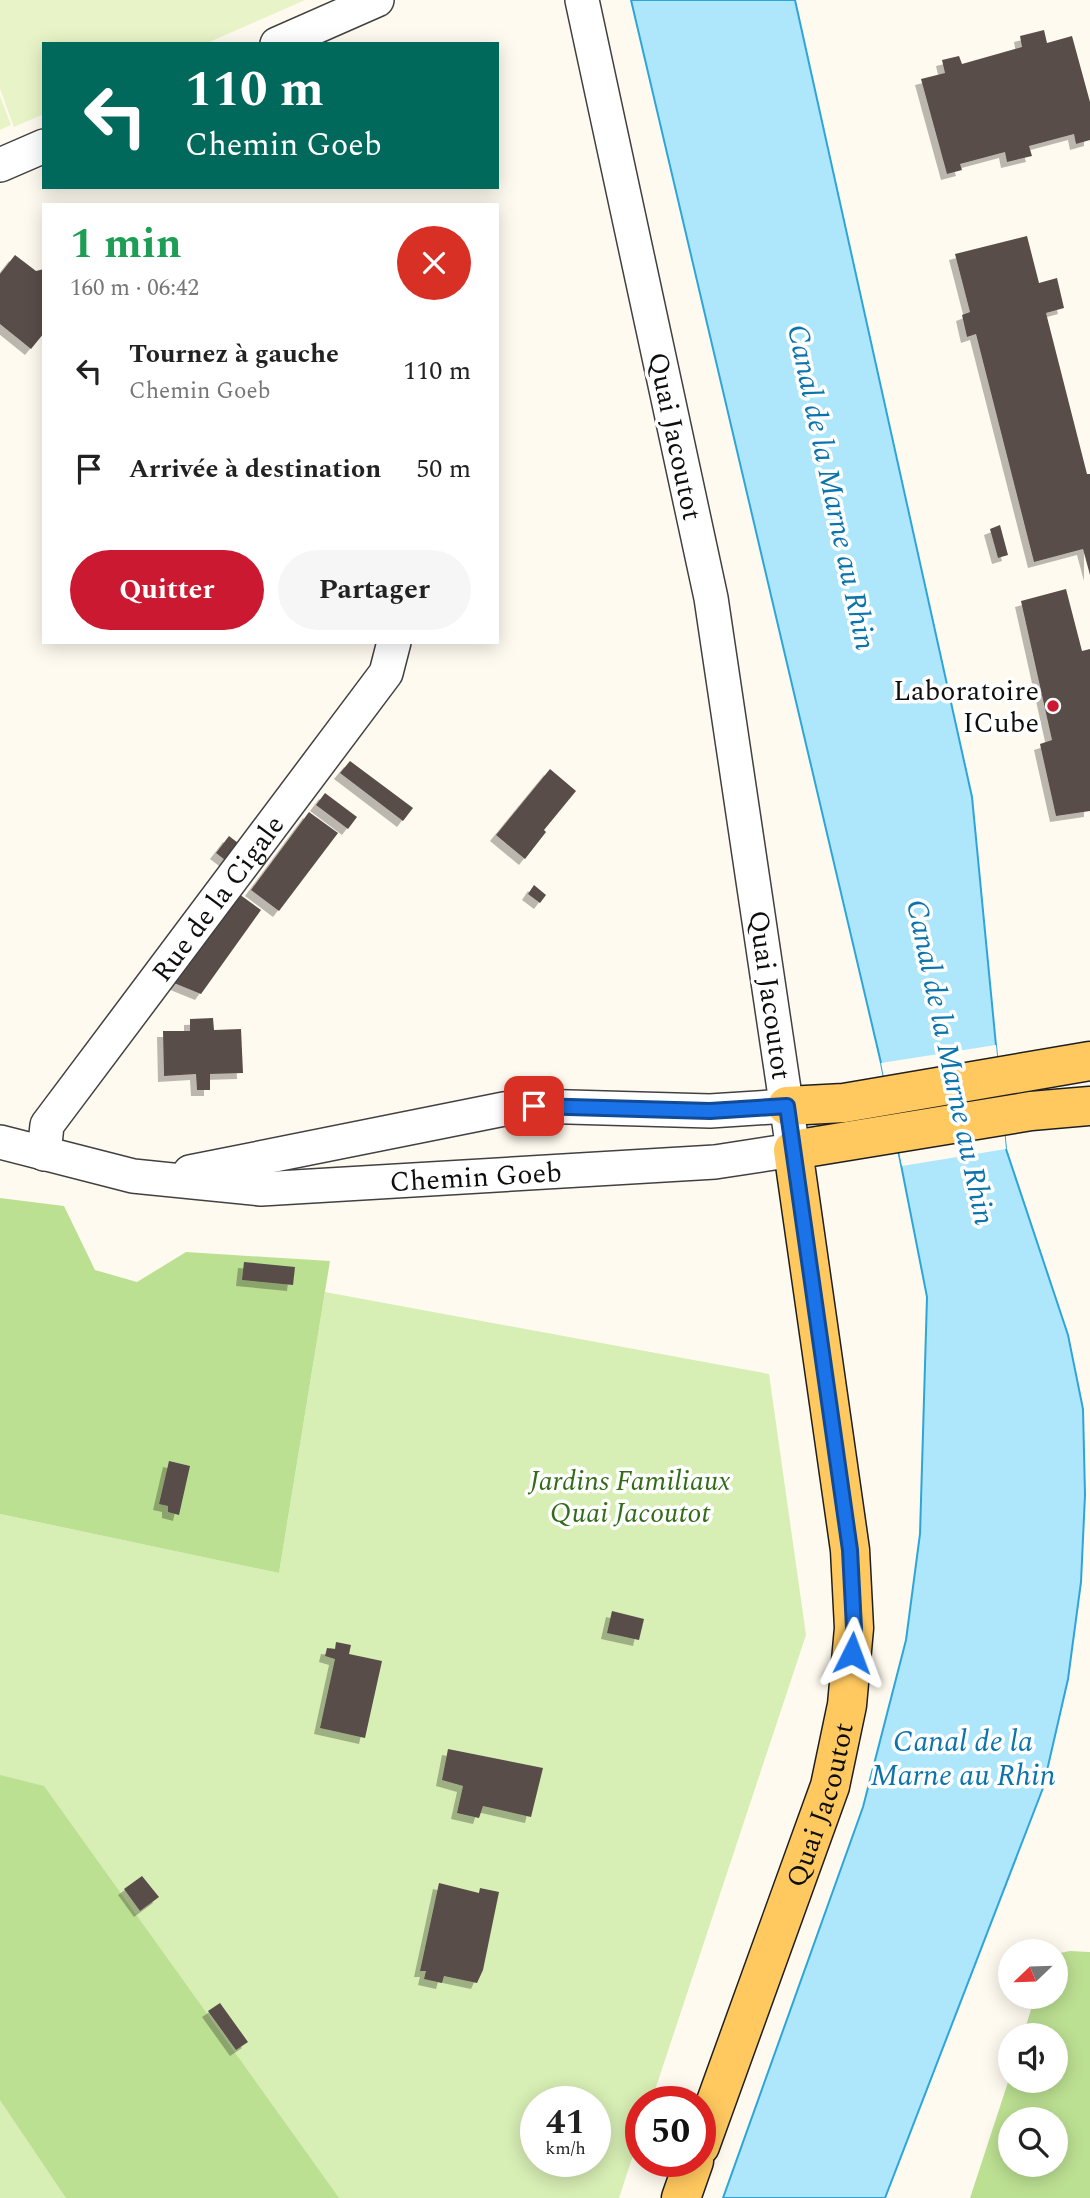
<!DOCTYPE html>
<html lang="fr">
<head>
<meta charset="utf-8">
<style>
  body { margin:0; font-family:Spectral,serif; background:#f6f6f6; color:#222; height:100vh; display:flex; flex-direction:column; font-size:26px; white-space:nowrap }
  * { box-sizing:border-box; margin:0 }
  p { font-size:23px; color:#767676 }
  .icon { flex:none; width:38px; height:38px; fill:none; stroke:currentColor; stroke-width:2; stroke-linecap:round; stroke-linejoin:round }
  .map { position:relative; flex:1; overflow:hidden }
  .panel { position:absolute; left:42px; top:203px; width:457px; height:441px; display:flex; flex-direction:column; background:#fff; border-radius:0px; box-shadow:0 4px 18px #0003 }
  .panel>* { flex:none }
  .guide { position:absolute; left:42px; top:42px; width:457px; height:147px; border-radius:0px; box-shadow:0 4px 18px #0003; background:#00695c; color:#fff; overflow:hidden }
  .needle { width:46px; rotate:247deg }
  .controls { position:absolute; left:998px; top:1939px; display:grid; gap:14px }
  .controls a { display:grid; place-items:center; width:70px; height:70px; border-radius:50%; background:#fff; box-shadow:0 4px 18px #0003; font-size:35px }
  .speed { position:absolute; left:520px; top:2086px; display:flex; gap:14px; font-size:35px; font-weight:700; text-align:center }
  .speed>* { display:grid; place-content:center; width:91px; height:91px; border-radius:50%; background:#fff; box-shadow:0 4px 18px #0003; line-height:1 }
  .speed small { font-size:18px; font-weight:400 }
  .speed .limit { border:10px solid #d22; background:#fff; color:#111 }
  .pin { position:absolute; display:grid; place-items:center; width:60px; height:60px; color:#fff; margin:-30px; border-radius:14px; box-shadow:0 4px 10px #0006 }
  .me { position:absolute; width:77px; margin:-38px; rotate:3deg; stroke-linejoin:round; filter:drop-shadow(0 0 5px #0008) }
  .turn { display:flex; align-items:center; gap:24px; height:147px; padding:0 28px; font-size:32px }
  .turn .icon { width:91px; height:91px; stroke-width:2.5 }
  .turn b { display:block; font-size:49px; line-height:60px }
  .round { display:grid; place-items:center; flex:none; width:74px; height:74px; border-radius:37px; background:#f6f6f6 }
  .overview { display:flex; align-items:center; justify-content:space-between; height:119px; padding:0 28px }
  h1 { font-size:42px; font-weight:700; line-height:52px; color:#1e9e55 }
  .button { display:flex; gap:14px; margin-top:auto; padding:14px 28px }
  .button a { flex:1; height:80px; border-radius:42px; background:#cb1931; color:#fff; font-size:28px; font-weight:700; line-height:80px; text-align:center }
  .button a+a { background:#f6f6f6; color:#222 }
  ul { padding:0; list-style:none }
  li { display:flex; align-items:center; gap:21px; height:98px; padding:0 28px }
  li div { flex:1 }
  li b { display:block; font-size:26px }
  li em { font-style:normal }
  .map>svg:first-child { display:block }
</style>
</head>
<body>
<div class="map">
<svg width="1090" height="2198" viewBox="0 0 1090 2198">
  <defs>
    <filter id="shadow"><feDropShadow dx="-6" dy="6" stdDeviation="0" flood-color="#0004"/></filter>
  </defs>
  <rect width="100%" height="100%" fill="#fffaef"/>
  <!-- green -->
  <path fill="#d7eeb4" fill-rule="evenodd" d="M 325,1292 L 769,1374 L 806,1635 L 651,2102 L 640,2102 L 640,2134 L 619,2198 L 0,2198 L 0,1514 L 279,1573 ZM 536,2102 L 595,2102 L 595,2161 L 536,2161 Z"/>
  <!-- forest -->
  <g fill="#bce092" fill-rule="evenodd">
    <path d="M 0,1198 L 64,1206 L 95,1270 L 137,1282 L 186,1252 L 330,1261 L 279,1573 L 0,1514 Z"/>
    <path d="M 0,1775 L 44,1786 L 339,2198 L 66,2198 L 0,2100 Z"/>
    <path d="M 1070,1951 L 1090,1952 L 1090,2198 L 970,2198 L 1010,2076 L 1010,2081 L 1055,2081 L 1055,2035 L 1023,2035 L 1035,1997 L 1055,1997 L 1055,1954 ZM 1010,2119 L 1055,2119 L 1055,2165 L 1010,2165 Z"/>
  </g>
  <!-- pitch -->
  <g fill="#e8f4c7">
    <path d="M 0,0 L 305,0 L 205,44 L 44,44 L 44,114 L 14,127 L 0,89 Z"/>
    <path d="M 0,96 L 11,125 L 0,130 Z"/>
  </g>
  <!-- water -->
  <path fill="#aee6fc" stroke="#2ea5da" stroke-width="2" d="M 631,0 L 795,0 L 972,797 L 1006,1149 L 1068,1335 L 1083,1409 L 1085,1495 L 1081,1582 L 1068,1679 L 1043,1788 L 885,2198 L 723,2198 L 863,1807 L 906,1640 L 920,1534 L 927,1297 L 881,1063 Z"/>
  <!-- pier -->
  <path fill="#fffaef" d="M 996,1045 L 1006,1149 L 902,1166 L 881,1063 Z"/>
  <!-- building -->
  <g fill="#584d49" filter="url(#shadow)">
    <path d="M 1044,30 L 1047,43 L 1072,36 L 1090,102 L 1090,140 L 1076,144 L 1074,134 L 1029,146 L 1032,156 L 1007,162 L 1005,152 L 960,164 L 962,170 L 947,174 L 921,79 L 945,73 L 942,60 L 959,56 L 962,64 L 1022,47 L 1020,36 Z"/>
    <path d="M 1027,236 L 1039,283 L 1057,278 L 1064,308 L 1046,313 L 1087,474 L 1090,474 L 1090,575 L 1083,549 L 1034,562 L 976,334 L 967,337 L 962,315 L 970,312 L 955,254 Z"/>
    <path d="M 15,255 L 36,271 L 44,269 L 44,333 L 31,349 L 0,324 L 0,274 Z"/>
    <path d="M 1000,525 L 1008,555 L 998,558 L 990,529 Z"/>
    <path d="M 1066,589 L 1082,651 L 1090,649 L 1090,811 L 1056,816 L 1040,744 L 1052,740 L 1021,601 Z"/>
    <path d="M 350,761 L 413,808 L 403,821 L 340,773 Z"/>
    <path d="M 550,769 L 576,791 L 544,830 L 546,832 L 525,859 L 496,835 Z"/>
    <path d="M 325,793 L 357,817 L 348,829 L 316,805 Z"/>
    <path d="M 309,812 L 338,833 L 279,911 L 251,890 Z"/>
    <path d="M 229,836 L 242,846 L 229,863 L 216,853 Z"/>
    <path d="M 534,885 L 546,895 L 540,903 L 528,894 Z"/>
    <path d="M 239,894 L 261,910 L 201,994 L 174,983 Z"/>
    <path d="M 213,1018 L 214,1030 L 241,1029 L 243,1073 L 210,1074 L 210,1090 L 197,1090 L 196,1074 L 164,1076 L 163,1031 L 190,1031 L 190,1019 Z"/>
    <path d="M 244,1262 L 295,1267 L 293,1285 L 242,1280 Z"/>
    <path d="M 169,1461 L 190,1466 L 179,1515 L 168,1512 L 168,1506 L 159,1504 Z"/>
    <path d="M 612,1611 L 644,1619 L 639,1640 L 607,1633 Z"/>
    <path d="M 336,1642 L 351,1645 L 349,1654 L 382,1661 L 365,1738 L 320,1728 L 335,1659 L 325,1656 L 327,1648 L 335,1649 Z"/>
    <path d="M 448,1749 L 543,1768 L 531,1817 L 483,1806 L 479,1818 L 457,1813 L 463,1786 L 442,1780 Z"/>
    <path d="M 142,1876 L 159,1897 L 140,1911 L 124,1889 Z"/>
    <path d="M 439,1883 L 479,1893 L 480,1888 L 499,1892 L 483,1970 L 477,1983 L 444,1976 L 442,1983 L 424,1979 L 426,1971 L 420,1971 Z"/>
    <path d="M 220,2003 L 248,2042 L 236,2050 L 208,2011 Z"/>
  </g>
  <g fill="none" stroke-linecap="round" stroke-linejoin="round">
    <defs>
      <g id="minor">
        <path d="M 277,44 L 377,0"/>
        <path d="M 0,165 L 44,146"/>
        <path id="s1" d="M 0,1142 L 133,1176 L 261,1189 L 715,1162 L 793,1150 L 711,598 L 582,0"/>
        <path id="s2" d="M 44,1154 L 47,1125 L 386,673 L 394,642"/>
        <path d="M 190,1172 L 504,1109 L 534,1106 L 710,1111 L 787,1106"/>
      </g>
      <g id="major">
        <path d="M 787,1106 L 844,1103 L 1090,1061"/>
        <path id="s3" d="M 700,2146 L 830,1786 L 847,1705 L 854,1628 L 850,1550 L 793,1150 L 1031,1111 L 1090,1106"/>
        <path d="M 681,2198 L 694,2161"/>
      </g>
    </defs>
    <!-- minor casing -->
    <use href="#minor" stroke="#414141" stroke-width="36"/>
    <!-- major casing -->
    <use href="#major" stroke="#1f1f1f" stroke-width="41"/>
    <!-- minor -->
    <use href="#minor" stroke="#fff" stroke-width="33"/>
    <!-- major -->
    <use href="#major" stroke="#ffc95f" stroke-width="38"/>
  </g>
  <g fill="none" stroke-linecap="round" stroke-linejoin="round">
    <defs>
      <path id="route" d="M 534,1106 L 710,1111 L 787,1106 L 850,1550 L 854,1628 L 852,1653"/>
    </defs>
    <!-- route casing -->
    <use href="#route" stroke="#114b97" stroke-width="18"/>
    <!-- route -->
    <use href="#route" stroke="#1a73e8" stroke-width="12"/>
  </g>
  <!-- markers -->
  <circle fill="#cb1931" stroke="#fff" stroke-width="2.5" cx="1053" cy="706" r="7"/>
  <g text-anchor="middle" stroke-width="7" stroke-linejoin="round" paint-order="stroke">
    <!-- street labels -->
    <g font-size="28" fill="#0e0e0e" stroke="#fff">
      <text transform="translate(676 436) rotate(78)" y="10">Quai Jacoutot</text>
      <text dy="10" stroke="none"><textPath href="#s2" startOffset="313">Rue de la Cigale</textPath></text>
      <text transform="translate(771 995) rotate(82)" y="10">Quai Jacoutot</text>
      <text dy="10" stroke="none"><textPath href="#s1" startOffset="481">Chemin Goeb</textPath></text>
      <text dy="10" stroke="none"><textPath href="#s3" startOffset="362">Quai Jacoutot</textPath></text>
    </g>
    <!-- poi labels -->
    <g font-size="28" fill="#0e0e0e" stroke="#fff" text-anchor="end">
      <text x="1039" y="700">Laboratoire<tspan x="1039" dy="32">ICube</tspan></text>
    </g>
    <!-- park labels -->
    <g font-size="28" font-style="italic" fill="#316c18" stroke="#fff">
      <text x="630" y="1490">Jardins Familiaux<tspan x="630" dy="32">Quai Jacoutot</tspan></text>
    </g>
    <!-- water labels -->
    <g font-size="30" font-style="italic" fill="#0b74ac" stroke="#fff">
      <text transform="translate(832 487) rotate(78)" y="10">Canal de la Marne au Rhin</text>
      <text transform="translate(951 1062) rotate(78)" y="10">Canal de la Marne au Rhin</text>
      <text x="963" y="1751">Canal de la<tspan x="963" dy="34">Marne au Rhin</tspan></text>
    </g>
  </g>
</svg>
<div class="controls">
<a><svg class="needle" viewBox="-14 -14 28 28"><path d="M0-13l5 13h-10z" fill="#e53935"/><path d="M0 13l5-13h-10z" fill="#767676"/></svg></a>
<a><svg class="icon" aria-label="sound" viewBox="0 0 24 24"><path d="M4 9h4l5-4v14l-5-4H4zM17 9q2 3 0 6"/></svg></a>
<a><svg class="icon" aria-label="search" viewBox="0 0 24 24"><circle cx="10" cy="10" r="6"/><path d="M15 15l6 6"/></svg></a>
</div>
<div class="speed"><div>41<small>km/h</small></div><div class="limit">50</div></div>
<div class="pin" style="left:534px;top:1106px;background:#d93025"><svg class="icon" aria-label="arrive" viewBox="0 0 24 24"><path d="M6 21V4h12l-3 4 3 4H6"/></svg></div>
<svg class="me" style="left:852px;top:1653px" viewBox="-20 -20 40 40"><path d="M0-17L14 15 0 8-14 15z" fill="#1a73e8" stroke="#fff" stroke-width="4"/></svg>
<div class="guide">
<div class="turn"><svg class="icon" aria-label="left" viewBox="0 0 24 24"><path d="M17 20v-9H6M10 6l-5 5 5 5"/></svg><div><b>110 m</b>Chemin Goeb</div></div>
</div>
<section class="panel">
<div class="overview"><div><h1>1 min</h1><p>160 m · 06:42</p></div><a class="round" style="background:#d93025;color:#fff"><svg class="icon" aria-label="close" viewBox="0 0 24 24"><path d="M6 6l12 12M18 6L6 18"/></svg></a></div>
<ul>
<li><svg class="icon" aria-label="left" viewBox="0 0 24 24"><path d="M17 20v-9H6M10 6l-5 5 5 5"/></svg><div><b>Tournez à gauche</b><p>Chemin Goeb</p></div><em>110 m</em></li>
<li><svg class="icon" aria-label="arrive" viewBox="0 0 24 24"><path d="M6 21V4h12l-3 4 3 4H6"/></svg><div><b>Arrivée à destination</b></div><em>50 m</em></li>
</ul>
<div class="button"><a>Quitter</a><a>Partager</a></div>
</section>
</div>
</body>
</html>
